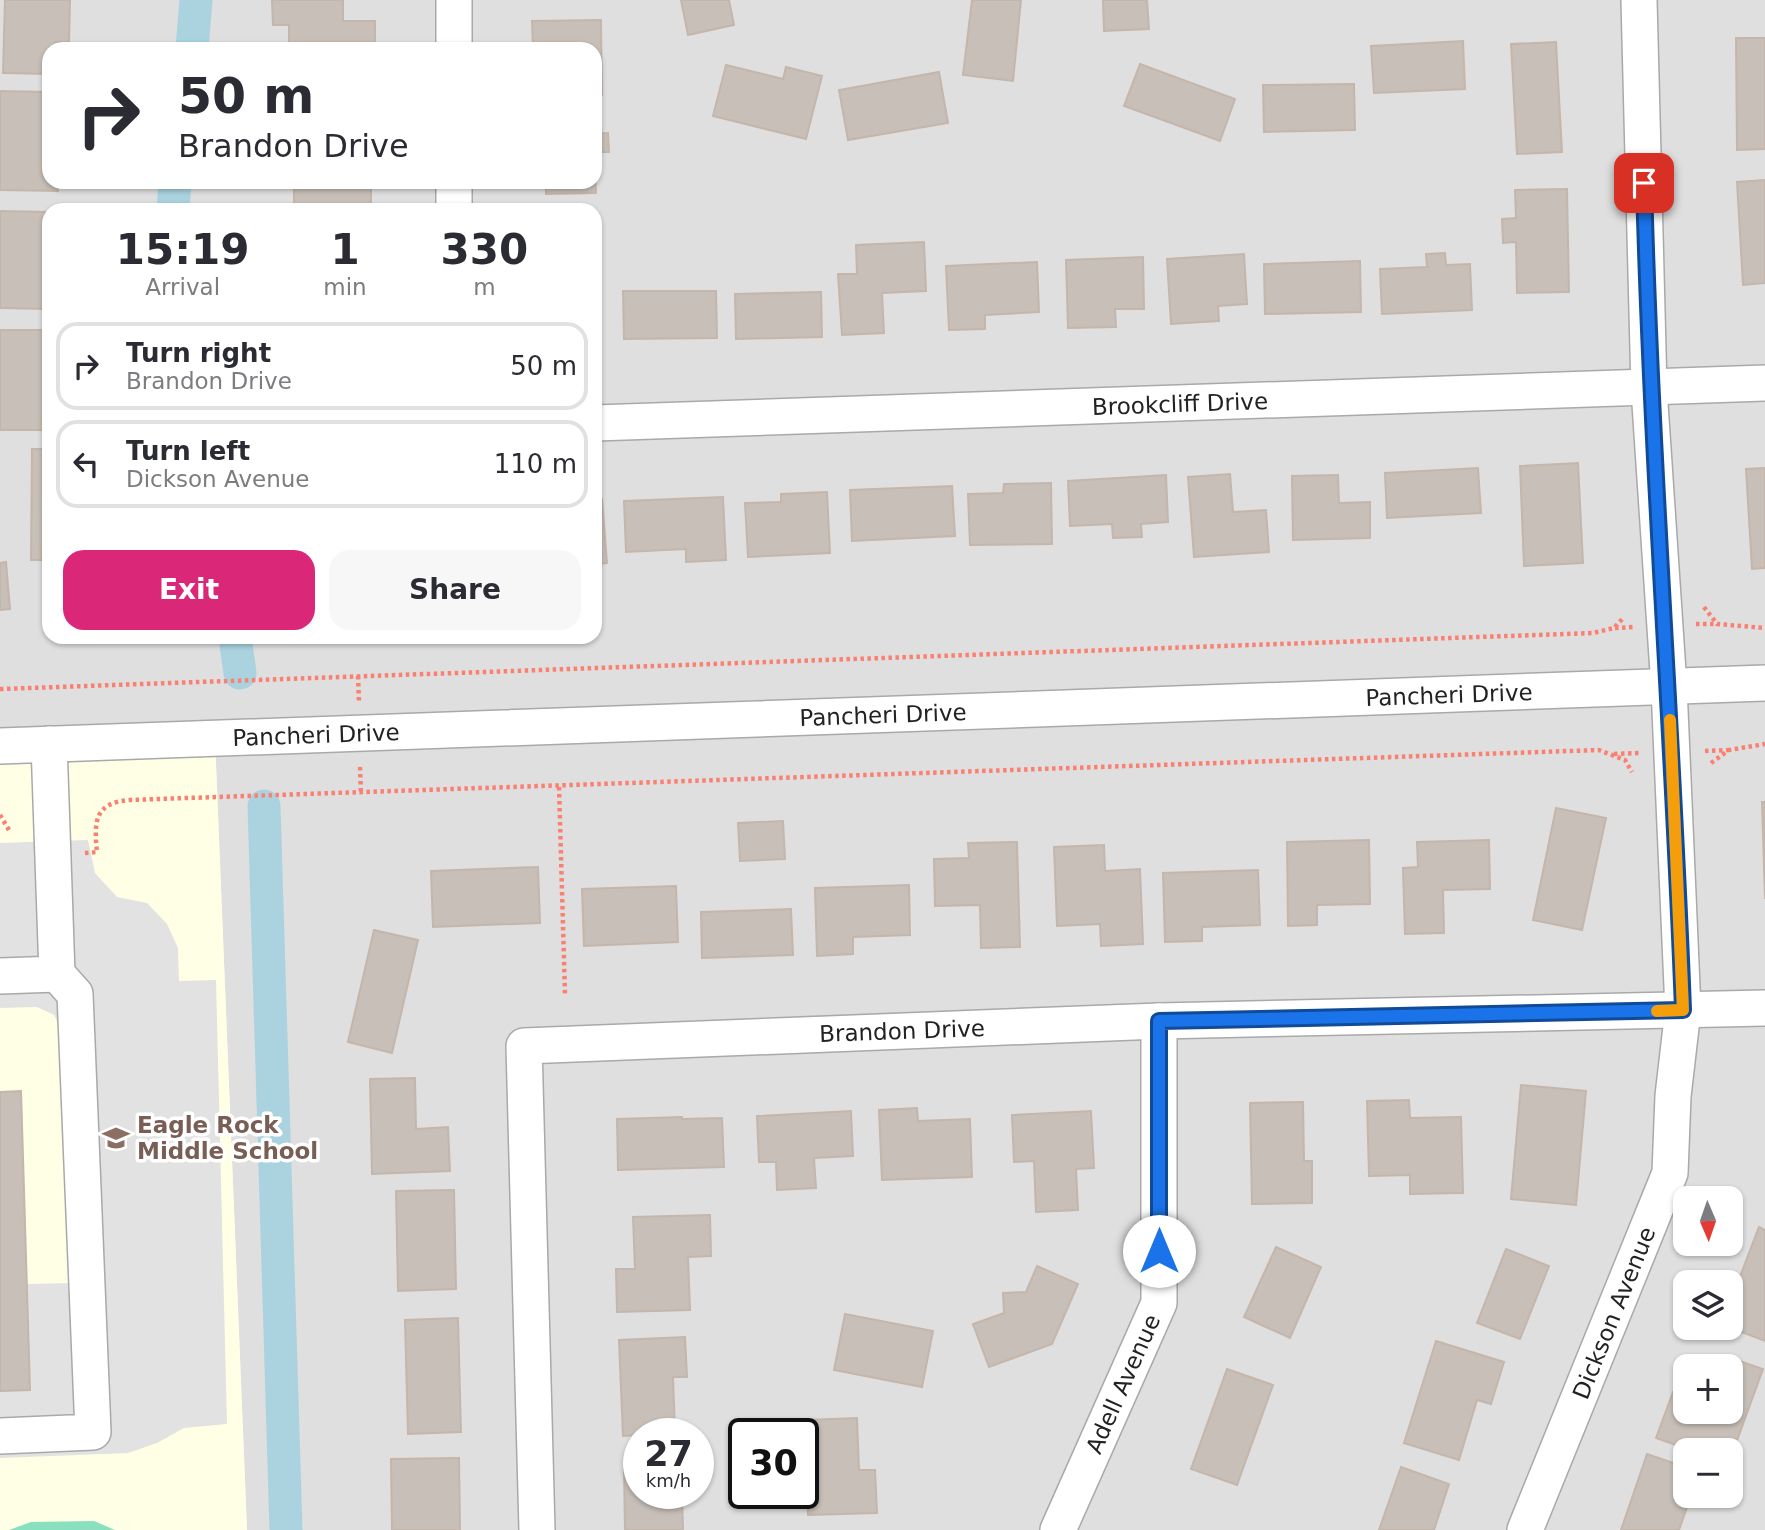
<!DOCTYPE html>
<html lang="en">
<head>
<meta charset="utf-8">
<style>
  body { margin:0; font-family:"DejaVu Sans",sans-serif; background:#f7f7f7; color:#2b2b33; height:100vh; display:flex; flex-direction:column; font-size:26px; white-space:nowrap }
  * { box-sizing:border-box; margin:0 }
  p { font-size:23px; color:#7c7c81 }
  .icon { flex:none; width:38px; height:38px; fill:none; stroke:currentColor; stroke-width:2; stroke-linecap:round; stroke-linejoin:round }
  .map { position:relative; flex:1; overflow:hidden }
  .panel { position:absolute; left:42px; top:203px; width:560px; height:441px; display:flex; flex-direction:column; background:#fff; border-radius:21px; box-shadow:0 2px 5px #0004 }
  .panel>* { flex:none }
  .banner { position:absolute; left:42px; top:42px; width:560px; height:147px; border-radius:21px; box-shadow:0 2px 5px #0004; background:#fff; color:#2b2b33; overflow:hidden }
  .needle { width:46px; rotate:178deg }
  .buttons { position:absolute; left:1673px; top:1186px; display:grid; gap:14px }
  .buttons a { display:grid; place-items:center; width:70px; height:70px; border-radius:14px; background:#fff; box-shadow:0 2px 5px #0004; font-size:35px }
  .speed { position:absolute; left:623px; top:1418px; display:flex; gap:14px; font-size:35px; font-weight:700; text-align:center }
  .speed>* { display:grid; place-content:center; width:91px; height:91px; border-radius:50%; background:#fff; box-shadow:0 2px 5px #0004; line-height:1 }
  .speed small { font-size:18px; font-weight:400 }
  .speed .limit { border:4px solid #111; border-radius:10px; background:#fff; color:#111 }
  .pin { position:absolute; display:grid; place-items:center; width:60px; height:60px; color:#fff; margin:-30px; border-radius:14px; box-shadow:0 4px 10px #0006 }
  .me { position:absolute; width:77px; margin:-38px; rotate:0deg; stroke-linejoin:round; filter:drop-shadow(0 0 5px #0008) }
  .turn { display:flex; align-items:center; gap:24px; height:147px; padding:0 21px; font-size:32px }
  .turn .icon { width:91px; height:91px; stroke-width:2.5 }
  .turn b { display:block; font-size:49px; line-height:60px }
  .eta { display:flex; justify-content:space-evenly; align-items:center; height:119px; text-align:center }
  .eta b { font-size:42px; font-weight:700; line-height:49px }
  .button { display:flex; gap:14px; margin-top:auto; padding:14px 21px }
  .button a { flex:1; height:80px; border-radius:21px; background:#db2777; color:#fff; font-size:28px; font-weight:700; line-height:80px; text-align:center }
  .button a+a { background:#f7f7f7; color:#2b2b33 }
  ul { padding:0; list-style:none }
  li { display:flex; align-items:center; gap:21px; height:88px; margin:0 14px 10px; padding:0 7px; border:4px solid #e1e1e2; border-radius:21px }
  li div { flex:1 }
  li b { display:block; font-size:26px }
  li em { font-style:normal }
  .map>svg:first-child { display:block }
</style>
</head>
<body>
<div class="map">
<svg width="1765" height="1530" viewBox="0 0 1765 1530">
  <rect width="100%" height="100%" fill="#f2efe9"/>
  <!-- residential -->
  <path fill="#e0dfdf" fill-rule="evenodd" d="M 0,0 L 1765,0 L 1765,1530 L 247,1530 L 215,738 L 0,745 ZM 49,49 L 595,49 L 595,182 L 49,182 ZM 49,210 L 595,210 L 595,637 L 49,637 ZM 1685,1199 L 1731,1199 L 1731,1244 L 1685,1244 ZM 1685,1283 L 1731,1283 L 1731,1328 L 1685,1328 ZM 1685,1367 L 1731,1367 L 1731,1412 L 1685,1412 ZM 639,1433 L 698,1433 L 698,1493 L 639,1493 ZM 744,1433 L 803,1433 L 803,1493 L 744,1493 ZM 1685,1451 L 1731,1451 L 1731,1496 L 1685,1496 Z"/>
  <!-- education -->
  <path fill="#ffffe5" d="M 215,739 L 247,1530 L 0,1530 L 0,746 Z"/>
  <!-- pitch -->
  <path fill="#88e0be" d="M 94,1521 L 115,1530 L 9,1530 L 31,1522 Z"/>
  <!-- parking -->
  <path fill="#e2e2e2" d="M 88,840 L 95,873 L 117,897 L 147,903 L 167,924 L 178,948 L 179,981 L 216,980 L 227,1424 L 184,1428 L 157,1443 L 128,1453 L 0,1458 L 0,1391 L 30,1390 L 27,1284 L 74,1283 L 63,1033 L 54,1015 L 37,1007 L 0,1008 L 0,843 Z"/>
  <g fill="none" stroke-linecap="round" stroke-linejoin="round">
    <!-- canal -->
    <g stroke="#aad3df" stroke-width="33">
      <path d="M 192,49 L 196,0"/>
      <path d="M 173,210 L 175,182"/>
      <path d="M 235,637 L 240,673"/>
      <path d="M 264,806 L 286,1530"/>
    </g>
  </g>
  <!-- building -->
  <g fill="#c7bfb8" stroke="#c4b6ab" stroke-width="2">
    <path d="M 5,0 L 70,0 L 69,42 L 55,42 L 55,49 L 49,49 L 49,74 L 3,73 Z"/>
    <path d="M 272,0 L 343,0 L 343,21 L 375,21 L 375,49 L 289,49 L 289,25 L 273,25 Z"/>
    <path d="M 681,0 L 729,0 L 734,25 L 688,35 Z"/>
    <path d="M 972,0 L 1021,0 L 1013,81 L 963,75 Z"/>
    <path d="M 1103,0 L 1147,0 L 1149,29 L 1104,31 Z"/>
    <path d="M 601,20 L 602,95 L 595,95 L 595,49 L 533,49 L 532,21 Z"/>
    <path d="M 1736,38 L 1765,38 L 1765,149 L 1737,150 Z"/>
    <path d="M 1463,41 L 1465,89 L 1374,93 L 1371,46 Z"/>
    <path d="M 1556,42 L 1562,152 L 1517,154 L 1511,44 Z"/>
    <path d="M 1140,64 L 1235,99 L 1220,141 L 1124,106 Z"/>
    <path d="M 726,65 L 783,79 L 786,67 L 822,76 L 806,139 L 713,116 Z"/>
    <path d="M 939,72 L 948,123 L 848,140 L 839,90 Z"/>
    <path d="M 1354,84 L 1355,130 L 1264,132 L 1263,85 Z"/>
    <path d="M 0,91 L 49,92 L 49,182 L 58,182 L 58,191 L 0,190 Z"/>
    <path d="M 608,133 L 609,152 L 595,152 L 595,134 Z"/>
    <path d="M 595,172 L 596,193 L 546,194 L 546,182 L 595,182 Z"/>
    <path d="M 1765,180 L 1765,283 L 1743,285 L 1737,182 Z"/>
    <path d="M 371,184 L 371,210 L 294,210 L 294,185 Z"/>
    <path d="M 1567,189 L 1569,292 L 1517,293 L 1516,242 L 1503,243 L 1502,219 L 1516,218 L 1515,190 Z"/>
    <path d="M 0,211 L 49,212 L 47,309 L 0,308 Z"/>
    <path d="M 924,242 L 926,291 L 882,293 L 884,333 L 842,335 L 838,274 L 857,274 L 856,245 Z"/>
    <path d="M 1445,253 L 1446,265 L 1470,264 L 1472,310 L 1382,314 L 1380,269 L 1427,267 L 1426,254 Z"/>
    <path d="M 1244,254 L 1247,304 L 1218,306 L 1219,321 L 1171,324 L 1167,259 Z"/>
    <path d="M 1143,257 L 1144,309 L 1115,309 L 1116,327 L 1068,328 L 1066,260 Z"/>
    <path d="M 1360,261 L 1361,312 L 1265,314 L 1264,264 Z"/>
    <path d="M 1037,262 L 1039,312 L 985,315 L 985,329 L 949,330 L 946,266 Z"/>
    <path d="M 623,291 L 716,291 L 717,338 L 624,339 Z"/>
    <path d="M 821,292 L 822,337 L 736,339 L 735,294 Z"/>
    <rect x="0" y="330" width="49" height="100"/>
    <path d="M 32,449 L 49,449 L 49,560 L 31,560 Z"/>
    <path d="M 1578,463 L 1583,563 L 1524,566 L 1520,466 Z"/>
    <path d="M 1478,468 L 1481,513 L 1387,518 L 1385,473 Z"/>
    <path d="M 1765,468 L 1765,568 L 1752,569 L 1746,469 Z"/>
    <path d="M 1230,474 L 1233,512 L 1266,510 L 1269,552 L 1194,557 L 1188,477 Z"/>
    <path d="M 1166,475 L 1168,522 L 1141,524 L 1142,537 L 1113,538 L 1112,524 L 1070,526 L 1068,481 Z"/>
    <path d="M 1338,475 L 1339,503 L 1370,502 L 1370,538 L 1293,540 L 1292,476 Z"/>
    <path d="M 1051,483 L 1052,544 L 970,545 L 968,494 L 1003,493 L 1004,484 Z"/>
    <path d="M 952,486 L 955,536 L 852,541 L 850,490 Z"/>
    <path d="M 827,492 L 830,553 L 748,557 L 745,503 L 781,502 L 781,494 Z"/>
    <path d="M 723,497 L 726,560 L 686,562 L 686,549 L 626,552 L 624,501 Z"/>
    <path d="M 595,499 L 602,499 L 607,563 L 595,564 Z"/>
    <path d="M 6,562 L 10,609 L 0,610 L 0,563 Z"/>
    <path d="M 1762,802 L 1765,802 L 1765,899 Z"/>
    <path d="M 1556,808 L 1606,818 L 1582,930 L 1533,920 Z"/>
    <path d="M 783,821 L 785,859 L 740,861 L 738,823 Z"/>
    <path d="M 1369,840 L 1370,904 L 1317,905 L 1317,925 L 1288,926 L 1287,842 Z"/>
    <path d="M 1489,840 L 1490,889 L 1443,890 L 1444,933 L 1405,934 L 1403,868 L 1418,867 L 1417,842 Z"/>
    <path d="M 1017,842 L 1020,947 L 981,948 L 980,905 L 935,906 L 934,859 L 969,858 L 968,843 Z"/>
    <path d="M 1104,845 L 1105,871 L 1140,869 L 1143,944 L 1101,946 L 1100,924 L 1057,926 L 1054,847 Z"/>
    <path d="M 538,867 L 540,923 L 433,927 L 431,871 Z"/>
    <path d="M 1258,870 L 1260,925 L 1202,927 L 1202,941 L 1165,942 L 1163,873 Z"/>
    <path d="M 909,885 L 910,935 L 853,937 L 853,954 L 817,956 L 815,888 Z"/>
    <path d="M 676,886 L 678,942 L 584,946 L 582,889 Z"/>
    <path d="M 791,909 L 793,955 L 702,958 L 701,912 Z"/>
    <path d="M 374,930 L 418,940 L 392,1053 L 348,1042 Z"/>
    <path d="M 415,1078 L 416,1129 L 448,1127 L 450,1171 L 372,1174 L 370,1079 Z"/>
    <path d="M 1521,1085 L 1586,1091 L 1576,1205 L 1511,1199 Z"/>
    <path d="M 21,1091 L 30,1390 L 0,1391 L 0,1092 Z"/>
    <path d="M 1409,1100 L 1410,1118 L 1461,1117 L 1463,1193 L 1410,1194 L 1410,1175 L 1369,1176 L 1367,1101 Z"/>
    <path d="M 1303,1102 L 1304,1161 L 1312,1161 L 1312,1203 L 1252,1204 L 1250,1103 Z"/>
    <path d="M 917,1108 L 918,1121 L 970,1119 L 972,1177 L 882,1180 L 879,1110 Z"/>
    <path d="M 851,1111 L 853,1156 L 814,1158 L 816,1188 L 777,1190 L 776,1162 L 759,1162 L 757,1116 Z"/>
    <path d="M 1091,1111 L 1094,1168 L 1076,1169 L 1078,1210 L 1036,1212 L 1034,1161 L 1014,1162 L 1012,1115 Z"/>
    <path d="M 682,1117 L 682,1119 L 722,1118 L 724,1167 L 618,1170 L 617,1119 Z"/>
    <path d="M 454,1190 L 456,1289 L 398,1291 L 396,1191 Z"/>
    <path d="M 710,1215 L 711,1256 L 688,1257 L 690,1310 L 617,1312 L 616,1269 L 635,1269 L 633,1217 Z"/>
    <path d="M 1759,1227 L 1765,1230 L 1765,1341 L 1731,1328 L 1731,1300 Z"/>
    <path d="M 1276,1247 L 1321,1267 L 1290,1338 L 1244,1317 Z"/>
    <path d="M 1506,1249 L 1549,1266 L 1520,1339 L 1477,1323 Z"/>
    <path d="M 1037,1266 L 1078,1284 L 1052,1344 L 989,1367 L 973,1324 L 1004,1313 L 1003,1293 L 1026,1292 Z"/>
    <path d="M 845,1314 L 933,1331 L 922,1387 L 834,1370 Z"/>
    <path d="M 458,1318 L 461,1432 L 408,1434 L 405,1320 Z"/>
    <path d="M 685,1337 L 687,1377 L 673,1377 L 675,1433 L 623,1436 L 619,1340 Z"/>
    <path d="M 1436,1341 L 1504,1362 L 1491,1404 L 1477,1400 L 1459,1460 L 1404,1443 Z"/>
    <path d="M 1725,1356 L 1763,1369 L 1731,1457 L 1731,1451 L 1692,1451 L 1656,1438 L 1673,1392 L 1685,1397 L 1685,1412 L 1731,1412 L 1731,1367 L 1721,1367 Z"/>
    <path d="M 1227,1369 L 1273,1385 L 1237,1485 L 1191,1469 Z"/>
    <path d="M 857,1418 L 859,1470 L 875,1470 L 877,1513 L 808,1515 L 805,1420 Z"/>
    <path d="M 1647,1454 L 1685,1467 L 1685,1496 L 1691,1496 L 1679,1530 L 1621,1530 Z"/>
    <path d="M 459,1458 L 460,1530 L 392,1530 L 391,1459 Z"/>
    <path d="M 1401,1467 L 1449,1484 L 1434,1530 L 1379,1530 Z"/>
    <path d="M 624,1469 L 639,1469 L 639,1493 L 682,1493 L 683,1530 L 625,1530 Z"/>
  </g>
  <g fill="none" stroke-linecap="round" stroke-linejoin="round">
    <defs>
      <g id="minor">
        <path d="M 454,0 L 454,49"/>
        <path d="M 454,182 L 454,210"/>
        <path d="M 595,423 L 1765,383"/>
        <path d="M 0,746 L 1765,683"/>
        <path d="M 0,976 L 57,974 L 49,744"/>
        <path d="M 0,1436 L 93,1432 L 75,994 L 57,974"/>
        <path d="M 537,1530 L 524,1046 L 1159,1021 L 1765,1008"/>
        <path d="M 1058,1530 L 1159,1303 L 1159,1021"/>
        <path d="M 1525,1530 L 1670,1173 L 1673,1096 L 1683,1010 L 1669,687 L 1649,389 L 1639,0"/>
      </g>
    </defs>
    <!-- minor casing -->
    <use href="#minor" stroke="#a9a9a9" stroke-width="38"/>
    <!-- path -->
    <g stroke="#fa8072" stroke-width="4.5" stroke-dasharray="3.5 3.5" stroke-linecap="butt">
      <path d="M 1704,607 L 1717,624 L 1765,628"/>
      <path d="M 1696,624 L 1717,624"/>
      <path d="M 1615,628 L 1634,627"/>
      <path d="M 358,676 L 359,702"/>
      <path d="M 0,689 L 1593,633 L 1614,628 L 1624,617"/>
      <path d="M 1705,751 L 1729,750"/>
      <path d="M 1614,754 L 1641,753"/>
      <path d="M 1711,763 L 1729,750 L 1765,744"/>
      <path d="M 360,767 L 361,794"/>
      <path d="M 559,787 L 565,994"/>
      <path d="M 0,815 L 9,830"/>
      <path d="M 85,853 L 97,852 C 94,822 94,803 129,800 L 1599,750 L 1625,760 L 1632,772"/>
    </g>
    <!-- minor -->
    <use href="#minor" stroke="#fff" stroke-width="35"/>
  </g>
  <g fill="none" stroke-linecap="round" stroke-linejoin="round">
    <defs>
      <path id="route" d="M 1159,1251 L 1159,1021 L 1683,1010 C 1673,734 1651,459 1644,183"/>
    </defs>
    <!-- route casing -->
    <use href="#route" stroke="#114b97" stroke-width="18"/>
    <!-- route -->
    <use href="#route" stroke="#1a73e8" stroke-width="12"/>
    <!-- slow -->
    <path stroke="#f59e0b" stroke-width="12" d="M 1657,1011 L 1683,1010 L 1670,720"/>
  </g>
  <!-- icons -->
  <defs>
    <symbol id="school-bare" viewBox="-9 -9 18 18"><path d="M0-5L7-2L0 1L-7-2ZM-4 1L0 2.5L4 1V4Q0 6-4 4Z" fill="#8d6e63" stroke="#fff" stroke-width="2.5" paint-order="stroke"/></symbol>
  </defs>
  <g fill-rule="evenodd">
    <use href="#school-bare" x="97" y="1119" width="38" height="38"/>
  </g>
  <g text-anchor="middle" stroke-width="7" stroke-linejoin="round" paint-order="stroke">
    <!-- street labels -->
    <g font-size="23" fill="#222" stroke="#fff">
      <text transform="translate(1180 404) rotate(-2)" y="8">Brookcliff Drive</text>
      <text transform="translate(1449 695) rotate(-2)" y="8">Pancheri Drive</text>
      <text transform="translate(883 715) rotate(-2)" y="8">Pancheri Drive</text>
      <text transform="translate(316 735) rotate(-2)" y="8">Pancheri Drive</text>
      <text transform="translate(902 1031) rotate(-2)" y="8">Brandon Drive</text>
      <text transform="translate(1614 1313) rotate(-68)" y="8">Dickson Avenue</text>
      <text transform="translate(1123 1384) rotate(-66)" y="8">Adell Avenue</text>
    </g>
    <!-- education labels -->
    <g font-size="23" font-weight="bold" fill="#785e54" stroke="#fff" text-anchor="start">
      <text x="137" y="1133">Eagle Rock<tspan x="137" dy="26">Middle School</tspan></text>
    </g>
  </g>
</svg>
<div class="buttons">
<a><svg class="needle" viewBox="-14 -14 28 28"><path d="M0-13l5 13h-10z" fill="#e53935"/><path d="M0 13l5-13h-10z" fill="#7c7c81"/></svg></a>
<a><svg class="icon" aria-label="layers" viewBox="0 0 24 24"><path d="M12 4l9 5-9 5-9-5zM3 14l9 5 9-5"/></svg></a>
<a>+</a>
<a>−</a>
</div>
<div class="speed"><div>27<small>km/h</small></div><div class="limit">30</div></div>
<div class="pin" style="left:1644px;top:183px;background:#d93025"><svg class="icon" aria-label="arrive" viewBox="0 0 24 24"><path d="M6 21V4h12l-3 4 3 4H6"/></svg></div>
<svg class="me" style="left:1159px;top:1251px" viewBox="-20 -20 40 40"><circle r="19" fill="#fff"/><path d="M0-13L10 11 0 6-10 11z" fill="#1a73e8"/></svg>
<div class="banner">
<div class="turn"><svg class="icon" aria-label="right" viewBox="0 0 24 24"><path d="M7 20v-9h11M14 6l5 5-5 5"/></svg><div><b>50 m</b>Brandon Drive</div></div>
</div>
<section class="panel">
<div class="eta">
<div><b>15:19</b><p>Arrival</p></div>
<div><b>1</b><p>min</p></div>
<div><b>330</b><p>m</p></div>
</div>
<ul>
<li><svg class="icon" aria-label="right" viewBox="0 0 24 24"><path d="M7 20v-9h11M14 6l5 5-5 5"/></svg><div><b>Turn right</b><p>Brandon Drive</p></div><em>50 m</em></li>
<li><svg class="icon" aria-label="left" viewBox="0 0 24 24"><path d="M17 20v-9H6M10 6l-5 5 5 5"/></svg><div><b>Turn left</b><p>Dickson Avenue</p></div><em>110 m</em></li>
</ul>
<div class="button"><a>Exit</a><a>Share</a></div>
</section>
</div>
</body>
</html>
